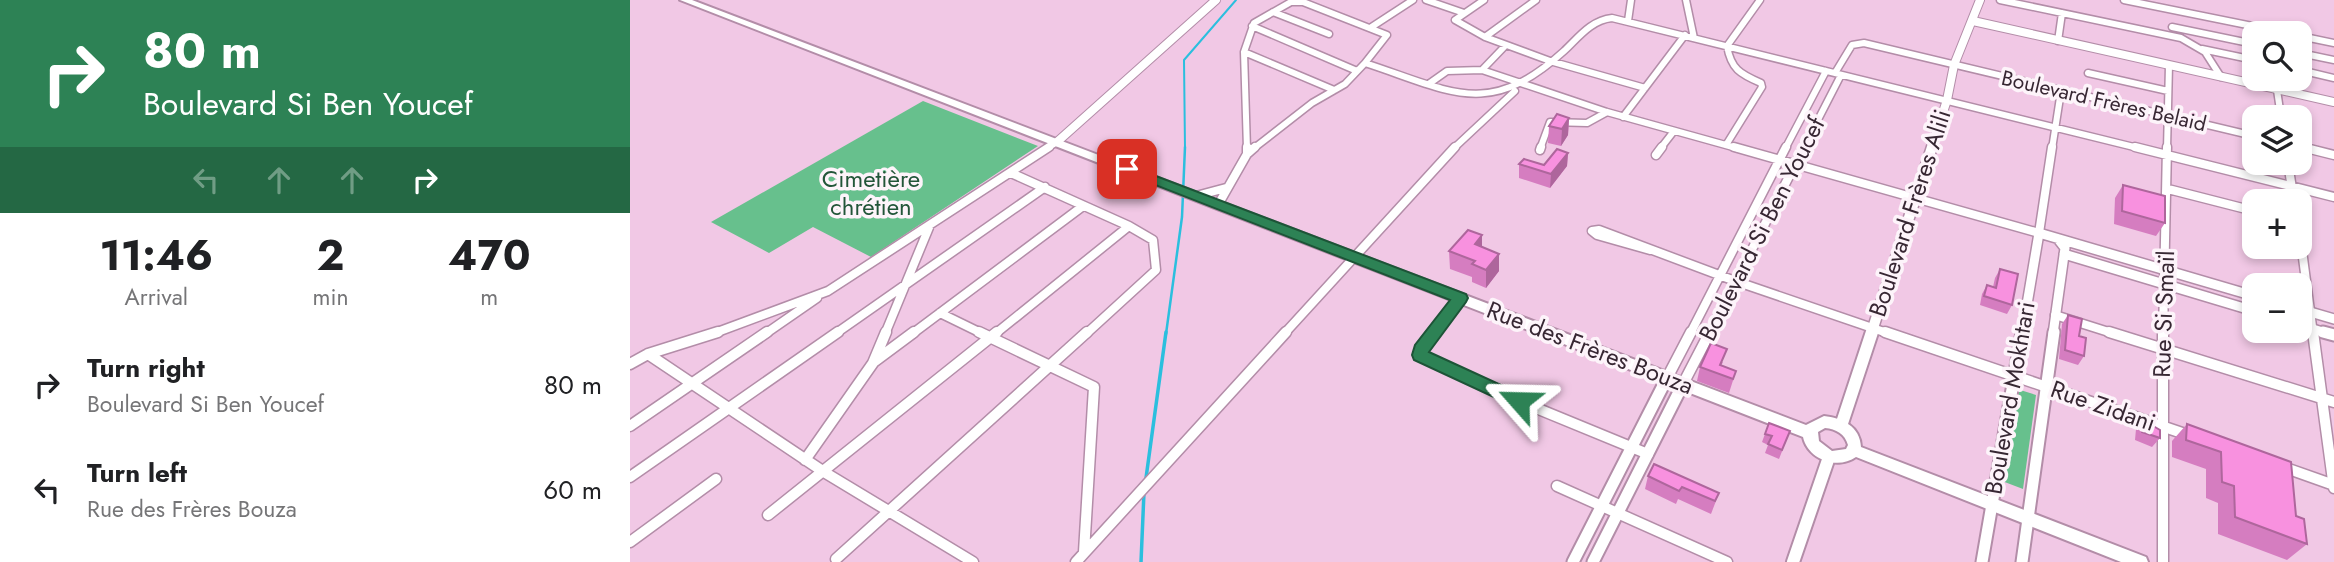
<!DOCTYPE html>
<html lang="en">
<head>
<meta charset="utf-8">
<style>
	:root { --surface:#fff; --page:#f2f2f2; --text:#202124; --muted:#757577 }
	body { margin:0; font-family:Jost,sans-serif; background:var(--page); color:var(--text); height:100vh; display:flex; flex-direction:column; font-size:26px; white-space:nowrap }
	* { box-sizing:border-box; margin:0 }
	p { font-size:23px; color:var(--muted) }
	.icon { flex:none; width:38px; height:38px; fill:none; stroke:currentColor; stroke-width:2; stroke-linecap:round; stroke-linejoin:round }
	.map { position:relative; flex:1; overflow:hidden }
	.sheet { display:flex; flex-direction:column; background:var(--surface); width:630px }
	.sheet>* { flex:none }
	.top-card { background:#2d8255; color:#fff; overflow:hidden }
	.fabs { position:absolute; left:1612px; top:21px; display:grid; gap:14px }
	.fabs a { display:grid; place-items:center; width:70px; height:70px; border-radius:14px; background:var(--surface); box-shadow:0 4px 10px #0003; font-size:35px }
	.pin { position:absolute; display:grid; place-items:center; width:60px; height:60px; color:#fff; margin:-30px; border-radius:14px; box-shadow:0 4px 10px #0006 }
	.me { position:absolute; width:77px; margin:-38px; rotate:295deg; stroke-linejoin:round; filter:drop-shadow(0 0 5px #0008) }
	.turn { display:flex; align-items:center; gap:24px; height:147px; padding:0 28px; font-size:32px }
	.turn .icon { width:91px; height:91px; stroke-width:2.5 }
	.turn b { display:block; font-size:49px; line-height:60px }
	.lanes { display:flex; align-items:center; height:66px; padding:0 28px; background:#0003; justify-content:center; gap:35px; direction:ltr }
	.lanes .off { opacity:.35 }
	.eta { display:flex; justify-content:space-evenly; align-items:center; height:119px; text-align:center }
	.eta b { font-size:42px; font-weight:700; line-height:49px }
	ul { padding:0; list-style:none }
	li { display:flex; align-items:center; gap:21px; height:105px; padding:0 28px }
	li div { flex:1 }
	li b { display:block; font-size:26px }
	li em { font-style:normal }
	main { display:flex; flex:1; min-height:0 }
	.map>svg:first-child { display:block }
	.green { fill:#67c08d }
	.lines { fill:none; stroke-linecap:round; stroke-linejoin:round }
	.stream-far2 { stroke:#2bbfde; stroke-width:2 }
	.stream-far1 { stroke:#2bbfde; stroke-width:2.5 }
	.stream { stroke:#2bbfde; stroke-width:3.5 }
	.minor-far2-casing { stroke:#b38da8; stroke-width:9 }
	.minor-far1-casing { stroke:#b38da8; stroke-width:11 }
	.minor-casing { stroke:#b38da8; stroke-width:13 }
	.tertiary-far1-casing { stroke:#b38da8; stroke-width:12 }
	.tertiary-casing { stroke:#b38da8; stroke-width:15 }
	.secondary-far2-casing { stroke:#b38da8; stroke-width:10 }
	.secondary-far1-casing { stroke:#b38da8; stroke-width:13 }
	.secondary-casing { stroke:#b38da8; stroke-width:16 }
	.primary-casing { stroke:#b38da8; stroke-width:4 }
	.minor-far2 { stroke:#fff; stroke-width:6 }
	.minor-far1 { stroke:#fff; stroke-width:8 }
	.minor { stroke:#fff; stroke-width:10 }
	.tertiary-far1 { stroke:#fff; stroke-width:9 }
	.tertiary { stroke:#fff; stroke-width:11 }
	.secondary-far2 { stroke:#fff; stroke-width:8 }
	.secondary-far1 { stroke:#fff; stroke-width:10 }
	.secondary { stroke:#fff; stroke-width:12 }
	.primary { fill:#fff; fill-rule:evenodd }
	.wall { fill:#d57dc0 }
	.shaded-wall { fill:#ae669c }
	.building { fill:#f891df; stroke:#ae669c; stroke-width:2 }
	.route { fill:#2d8255; stroke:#1d5437; stroke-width:2 }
	.labels { text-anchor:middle; stroke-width:7; stroke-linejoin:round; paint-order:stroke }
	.far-street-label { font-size:21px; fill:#372733; stroke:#fdf4fa }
	.park-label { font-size:24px; fill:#225639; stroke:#fdf4fa }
	.street-label { font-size:24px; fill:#372733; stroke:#fdf4fa }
</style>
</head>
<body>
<main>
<section class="sheet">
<div class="top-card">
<div class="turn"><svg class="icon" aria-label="right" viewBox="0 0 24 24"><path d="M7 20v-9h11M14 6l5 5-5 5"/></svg><div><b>80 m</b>Boulevard Si Ben Youcef</div></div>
<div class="lanes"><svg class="icon off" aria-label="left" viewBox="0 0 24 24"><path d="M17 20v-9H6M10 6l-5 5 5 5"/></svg><svg class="icon off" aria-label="ahead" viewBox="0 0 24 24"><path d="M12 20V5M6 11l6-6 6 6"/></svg><svg class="icon off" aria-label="ahead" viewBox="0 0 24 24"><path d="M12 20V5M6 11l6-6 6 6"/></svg><svg class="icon" aria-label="right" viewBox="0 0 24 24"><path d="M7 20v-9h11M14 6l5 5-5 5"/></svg></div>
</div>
<div class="eta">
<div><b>11:46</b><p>Arrival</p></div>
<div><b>2</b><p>min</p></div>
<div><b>470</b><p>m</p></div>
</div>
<ul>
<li><svg class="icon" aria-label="right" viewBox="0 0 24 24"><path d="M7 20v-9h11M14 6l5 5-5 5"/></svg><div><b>Turn right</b><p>Boulevard Si Ben Youcef</p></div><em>80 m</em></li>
<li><svg class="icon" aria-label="left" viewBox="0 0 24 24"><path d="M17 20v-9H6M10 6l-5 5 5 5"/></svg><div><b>Turn left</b><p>Rue des Frères Bouza</p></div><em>60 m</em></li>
</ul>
</section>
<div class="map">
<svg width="1704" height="562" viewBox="0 0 1704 562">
	<rect width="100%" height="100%" fill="#f1c8e5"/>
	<path class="green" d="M293,101L408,146L241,257L183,227L139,253L81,222Z
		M1387,389L1406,395L1393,489L1372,481Z"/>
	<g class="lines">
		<path class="stream-far2" d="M555,149L554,60L606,0"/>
		<path class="stream-far1" d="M536,334L552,217L555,147"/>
		<path class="stream" d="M516,478L536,332
			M511,562L514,492"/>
		<defs>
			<path id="minor-far2" d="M796,0L834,13
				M854,0L825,20L855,37
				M906,0L855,37L920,61L1015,88
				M1056,0L1064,38
				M1370,0L1551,38L1575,52L1591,77
				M1494,0L1657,33
				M643,12L699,34
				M998,21L1001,0
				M622,26L727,71
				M1542,27L1624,44
				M740,28L783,0
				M1670,36L1704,43
				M1428,41L1432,13
				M1572,49L1624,60
				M614,52L704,90
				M1670,53L1704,60
				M852,70L875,46
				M1670,70L1704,78
				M1205,73L1222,45L1234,43L1624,136
				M1458,73L1538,91
				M800,83L817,71L852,70L977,112L1110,149
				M1647,90L1651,117
				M993,117L1055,35
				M1096,145L1132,87L1131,83C1110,74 1101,69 1097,46L1130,0
				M1670,147L1679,149
				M416,149L427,142
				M617,149L614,52L624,23L661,2H673L757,35L735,63
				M623,149L682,103L715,84L735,63C821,91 858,120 934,51C948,38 961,20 982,18L1512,149
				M823,149L885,91
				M910,149L920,122L957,123L977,112
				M1030,149L1044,131
				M1155,149L1196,71
				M1173,149L1211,75
				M1422,149L1431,91
				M1537,149L1539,65"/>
			<path id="minor-far1" d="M617,147V154
				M1104,147L1409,233L1422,147
				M1505,147L1704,197
				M1672,147L1704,155
				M910,150L911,147
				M1026,155L1032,147
				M1658,163L1664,201
				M381,173L499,226L523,240L526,270L456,334
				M1538,189L1624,211
				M566,196L596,188
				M588,205L617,154L625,147
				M1670,235L1683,334
				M1020,250L967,235L962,231L969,230L1105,281L1260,334
				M310,313L353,334
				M1425,315L1485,334
				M82,334L198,291L419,147
				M135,334L187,298
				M205,334L415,187
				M255,334L300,225
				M282,334L453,206
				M365,334L499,226
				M654,334L825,147
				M803,334L830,298
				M1060,334L1156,147
				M1079,334L1174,147
				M1533,334L1537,147"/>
			<path id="minor" d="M349,332L464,387L454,552
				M805,332L790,355L889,401L1018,454
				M1255,332L1558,435
				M1479,332L1704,402
				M1683,332L1704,488
				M18,354L194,472L343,562
				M245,361L284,332
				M0,364L18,354L88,332
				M1037,378L1061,332
				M1053,384L1080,332
				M0,426L137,332
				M175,460L243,363L256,332
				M1653,467L1704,485
				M0,477L208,332
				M927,486L1097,562
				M138,515L367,332
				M0,542L86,479
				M206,559L457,332
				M446,562L656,332
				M1533,562V332"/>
			<path id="tertiary-far1" d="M1434,254L1624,311
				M1670,309L1704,319
				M1670,325L1699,334
				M1392,334L1409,233L1624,296
				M1423,334L1435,248L1428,239"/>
			<path id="tertiary" d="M1693,332L1704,335
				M943,562L1037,378
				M963,562L1053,384
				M1352,562L1392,332
				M1392,562L1424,332"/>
			<path id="secondary-far2" d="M1343,21L1704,102
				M427,142L586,0
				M1301,149L1317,100L1324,65L1350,0"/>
			<path id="secondary-far1" d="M1241,334L1302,147"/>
			<path id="secondary" d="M1211,426L1242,332
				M1163,562L1199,457"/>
			<path id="primary" d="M50,0H62L1176,425L1194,416C1212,418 1230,426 1231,447L1516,557L1518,562H1491L1226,457C1208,470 1178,460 1173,437ZM1195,428C1206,429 1215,434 1218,445L1216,449L1202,451L1189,441L1188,432Z"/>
		</defs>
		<use href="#minor-far2" class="minor-far2-casing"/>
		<use href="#minor-far1" class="minor-far1-casing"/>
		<use href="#minor" class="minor-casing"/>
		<use href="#tertiary-far1" class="tertiary-far1-casing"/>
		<use href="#tertiary" class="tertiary-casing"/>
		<use href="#secondary-far2" class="secondary-far2-casing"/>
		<use href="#secondary-far1" class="secondary-far1-casing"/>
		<use href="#secondary" class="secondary-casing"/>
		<use href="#primary" class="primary-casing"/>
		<use href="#minor-far2" class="minor-far2"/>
		<use href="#minor-far1" class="minor-far1"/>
		<use href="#minor" class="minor"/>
		<use href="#tertiary-far1" class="tertiary-far1"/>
		<use href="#tertiary" class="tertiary"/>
		<use href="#secondary-far2" class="secondary-far2"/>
		<use href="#secondary-far1" class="secondary-far1"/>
		<use href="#secondary" class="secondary"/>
		<use href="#primary" class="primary"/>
	</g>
	<path class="wall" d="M939,118L938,135L931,146L918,143L919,126Z
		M938,153L937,166L920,188L889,178V164L914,165Z
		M1493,185L1535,223L1526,236L1484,224L1485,198Z
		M852,247L869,271L856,288L842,282V277L820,269L819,251Z
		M1370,269L1382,305L1377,314L1350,305L1352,294L1357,285L1363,287L1365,278Z
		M1438,315L1449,336L1454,356L1448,365L1429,359L1432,324Z
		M1093,362L1091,366L1106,371L1099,393L1067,381L1070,367Z
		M1513,420L1530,438L1522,447L1505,440L1506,429Z
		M1139,423L1160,431L1149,459L1135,453L1138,445L1132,442Z
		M1557,424L1661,462L1666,516L1677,544L1657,560L1588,534V503L1576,498V469L1542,457V441Z
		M1018,476L1089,493L1081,514L1048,499L1046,504L1015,489Z"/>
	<path class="shaded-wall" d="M939,118L938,135L931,146L932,129Z
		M938,153L937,166L920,188L921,174Z
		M852,235V252L845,244Z
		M869,254V271L856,288V270Z"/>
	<path class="building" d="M927,114L939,118L932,129L919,126Z
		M927,149L938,153L921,174L889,164L894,159L914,165Z
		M1493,185L1535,196V223L1492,211Z
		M838,230L852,235L845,244L869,254L856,270L842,264L845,261L819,251Z
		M1370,269L1388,274L1382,305L1354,296L1357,285L1366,288Z
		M1438,315L1452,319L1449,336L1456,338L1454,356L1435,350Z
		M1081,343L1097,349L1090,365L1106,371L1103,379L1070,367Z
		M1513,420L1530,430V438L1512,432Z
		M1139,423L1160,431L1152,450L1138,444L1142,436L1135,434Z
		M1557,424L1661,462L1666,516L1674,519L1677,544L1605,517L1604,486L1592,482L1591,452L1556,440Z
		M1024,464L1089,493L1085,501L1052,487L1049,491L1018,476Z"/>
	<path class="route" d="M497,165L836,294L838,298L836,302L799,352L895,396L898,401L895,406H883L784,360L782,355L785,345L820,300L492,172L490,169Z"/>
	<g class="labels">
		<g class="far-street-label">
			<text transform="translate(1474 101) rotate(13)" y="7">Boulevard Frères Belaid</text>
		</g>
		<g class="park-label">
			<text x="241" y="187">Cimetière<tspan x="241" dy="28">chrétien</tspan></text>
		</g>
		<g class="street-label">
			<text transform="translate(1280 213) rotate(-72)" y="8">Boulevard Frères Alili</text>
			<text transform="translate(1132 229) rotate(-63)" y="8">Boulevard Si Ben Youcef</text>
			<text transform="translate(1534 314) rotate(-88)" y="8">Rue Si Smaïl</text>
			<text transform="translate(960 348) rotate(21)" y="8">Rue des Frères Bouza</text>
			<text transform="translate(1380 398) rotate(-80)" y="8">Boulevard Mokhtari</text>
			<text transform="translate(1473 406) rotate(19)" y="8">Rue Zidani</text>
		</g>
	</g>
</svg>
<div class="fabs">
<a><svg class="icon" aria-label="search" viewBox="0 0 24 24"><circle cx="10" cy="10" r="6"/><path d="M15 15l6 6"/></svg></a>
<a><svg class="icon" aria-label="layers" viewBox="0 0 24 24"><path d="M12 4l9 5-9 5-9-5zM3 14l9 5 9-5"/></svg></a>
<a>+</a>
<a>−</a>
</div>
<div class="pin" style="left:497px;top:169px;background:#d93025"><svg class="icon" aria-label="arrive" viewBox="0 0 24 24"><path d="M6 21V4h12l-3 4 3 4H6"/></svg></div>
<svg class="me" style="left:889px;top:401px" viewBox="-20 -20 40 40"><path d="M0-17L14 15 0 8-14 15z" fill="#2d8255" stroke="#fff" stroke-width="4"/></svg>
</div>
</main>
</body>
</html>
